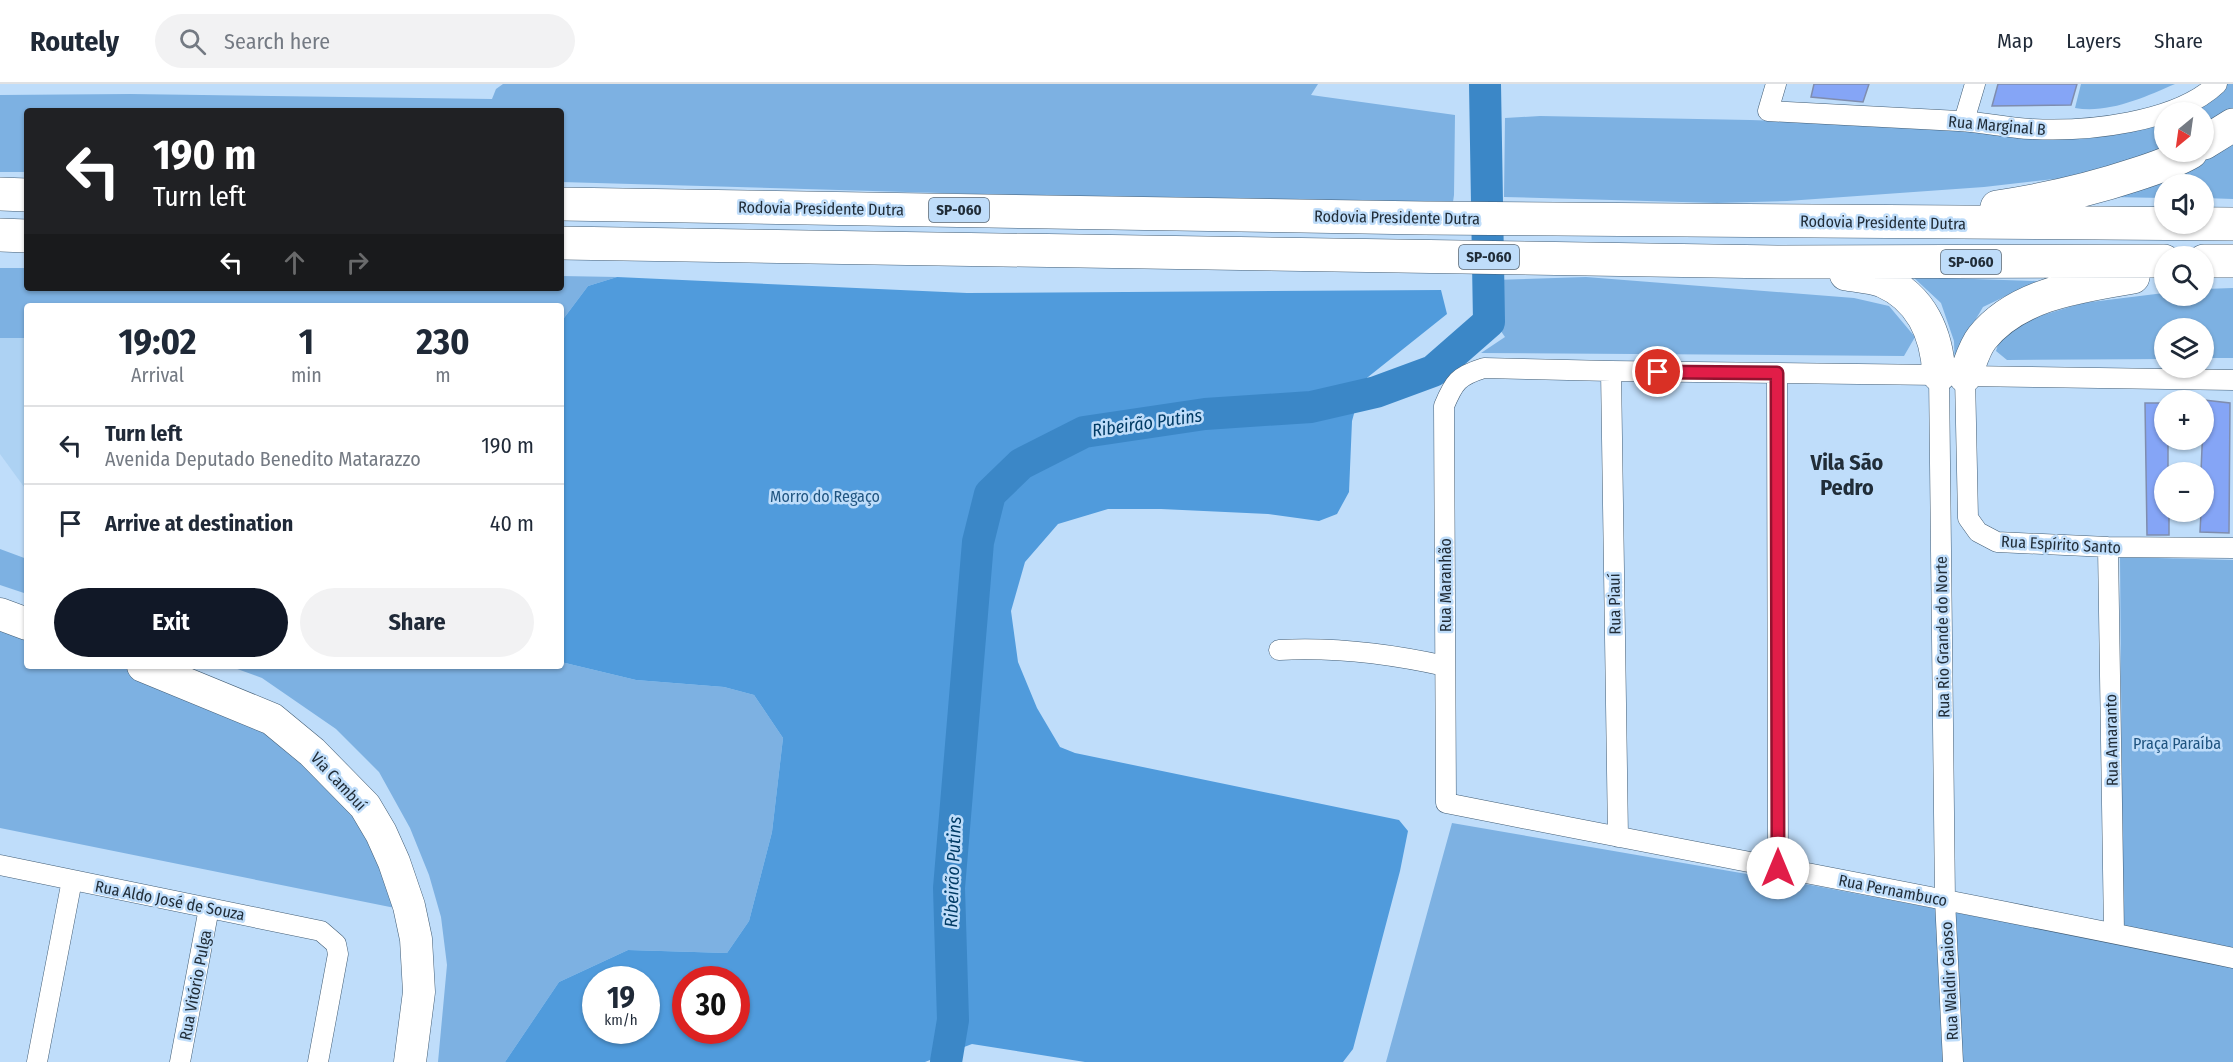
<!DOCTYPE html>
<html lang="en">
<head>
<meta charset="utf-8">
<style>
	:root { --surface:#fff; --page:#f2f2f3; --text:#1f2937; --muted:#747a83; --line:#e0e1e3; --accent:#111827 }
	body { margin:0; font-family:"Fira Sans Condensed",sans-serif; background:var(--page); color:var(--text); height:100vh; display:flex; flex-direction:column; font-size:22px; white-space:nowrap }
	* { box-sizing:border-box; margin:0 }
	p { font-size:20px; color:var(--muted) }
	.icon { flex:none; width:33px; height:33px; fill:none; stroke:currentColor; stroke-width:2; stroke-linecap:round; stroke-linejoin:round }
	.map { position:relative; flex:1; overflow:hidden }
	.panel { position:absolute; left:24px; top:219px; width:540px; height:366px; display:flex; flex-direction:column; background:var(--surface); border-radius:6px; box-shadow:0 2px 4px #0004 }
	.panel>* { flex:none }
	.guide { position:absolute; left:24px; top:24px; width:540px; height:183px; border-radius:6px; box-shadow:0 2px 4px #0004; background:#202124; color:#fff; overflow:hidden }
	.needle { width:39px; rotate:209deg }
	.buttons { position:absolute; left:2154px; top:18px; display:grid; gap:12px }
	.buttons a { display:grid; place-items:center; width:60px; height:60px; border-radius:50%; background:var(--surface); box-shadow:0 2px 4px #0004; font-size:30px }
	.speed { position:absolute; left:582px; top:882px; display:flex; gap:12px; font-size:30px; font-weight:700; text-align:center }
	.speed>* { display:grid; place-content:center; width:78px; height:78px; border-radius:50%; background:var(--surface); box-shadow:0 2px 4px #0004; line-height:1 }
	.speed small { font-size:15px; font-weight:400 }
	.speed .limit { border:9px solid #d22; background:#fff; color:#111 }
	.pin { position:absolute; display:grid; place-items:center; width:51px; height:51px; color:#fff; margin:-26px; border:3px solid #fff; border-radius:50%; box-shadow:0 2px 6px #0007 }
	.me { position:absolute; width:66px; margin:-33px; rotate:0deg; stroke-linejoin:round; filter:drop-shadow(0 0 4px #0008) }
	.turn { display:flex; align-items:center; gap:21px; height:126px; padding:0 30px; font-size:27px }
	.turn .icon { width:78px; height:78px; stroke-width:2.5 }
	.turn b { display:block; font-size:42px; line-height:51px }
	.lanes { display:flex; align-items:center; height:57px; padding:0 30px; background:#0003; justify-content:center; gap:30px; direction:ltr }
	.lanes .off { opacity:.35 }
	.eta { display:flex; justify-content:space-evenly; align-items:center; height:102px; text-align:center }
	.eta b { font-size:36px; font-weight:700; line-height:42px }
	.action { display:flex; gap:12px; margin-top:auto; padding:12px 30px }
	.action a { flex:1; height:69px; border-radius:36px; background:var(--accent); color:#fff; font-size:24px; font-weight:700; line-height:69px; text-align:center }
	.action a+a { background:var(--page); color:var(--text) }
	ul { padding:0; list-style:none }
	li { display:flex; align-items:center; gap:18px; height:78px; padding:0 30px; border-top:2px solid var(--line) }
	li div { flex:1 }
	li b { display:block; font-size:22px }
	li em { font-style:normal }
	header { display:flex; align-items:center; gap:36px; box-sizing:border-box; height:84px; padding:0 30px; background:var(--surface); border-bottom:2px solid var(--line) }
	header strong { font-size:28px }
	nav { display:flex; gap:33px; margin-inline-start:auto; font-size:21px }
	.search { width:420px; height:54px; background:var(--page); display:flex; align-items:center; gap:15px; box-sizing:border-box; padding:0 21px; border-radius:33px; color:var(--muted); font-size:22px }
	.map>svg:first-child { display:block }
	.built { fill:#add2f3 }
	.green { fill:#7db1e2 }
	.forest { fill:#509bdc; fill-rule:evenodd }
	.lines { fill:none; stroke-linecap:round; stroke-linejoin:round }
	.river { stroke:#3b87c7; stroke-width:32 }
	.building { fill:#85a5f6; stroke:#7f8dae; stroke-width:1.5 }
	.minor-casing { stroke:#425d75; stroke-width:21 }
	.primary-casing { stroke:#425d75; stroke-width:33 }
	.motorway-casing { stroke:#425d75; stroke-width:34 }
	.minor { stroke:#fff; stroke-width:20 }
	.primary { stroke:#fff; stroke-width:32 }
	.motorway { stroke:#fff; stroke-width:33 }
	.route-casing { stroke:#92132f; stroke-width:15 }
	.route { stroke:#e11d48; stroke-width:10 }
	.labels { text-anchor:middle; stroke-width:5; stroke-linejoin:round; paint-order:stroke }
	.shield { fill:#bfddfa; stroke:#506272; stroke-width:1.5 }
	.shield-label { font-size:15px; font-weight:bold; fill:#212d38 }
	.street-label { font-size:16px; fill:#212d38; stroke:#bfddfa }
	.park-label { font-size:16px; fill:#1f5480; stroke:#bfddfa }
	.water-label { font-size:18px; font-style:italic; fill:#003b65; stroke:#bfddfa }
	.district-label { font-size:22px; font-weight:bold; fill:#212d38; stroke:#bfddfa }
</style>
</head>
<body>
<header>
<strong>Routely</strong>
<div class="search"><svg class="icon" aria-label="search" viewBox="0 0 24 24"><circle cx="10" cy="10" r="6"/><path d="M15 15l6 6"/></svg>Search here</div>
<nav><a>Map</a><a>Layers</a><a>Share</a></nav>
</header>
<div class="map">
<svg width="2233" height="978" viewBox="0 0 2233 978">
	<rect width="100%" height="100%" fill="#bfddfa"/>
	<path class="built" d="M0,254H27V407L0,370Z"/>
	<path class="green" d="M503,0H1318L1311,11L1455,31L1454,111L1453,118L1046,112L561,98V27H27V88H0V11L130,10L492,15L496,5Z
		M2081,0H2175C2145,13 2108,30 2075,24Z
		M2226,0H2233V30L2204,50V28H2183Z
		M1540,32L1750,36L1964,43L2164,35V68L2106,89L1984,103L1787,117L1717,119L1504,113L1505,34Z
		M2233,58V115L2204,114V100H2164V114L2110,113L2184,90Z
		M0,184H27V204H561V192L617,193L588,202L561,238V222H27V254H0Z
		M1586,193L1854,214L1889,222L1915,253L1904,272L1481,269L1505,253L1496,240L1494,196Z
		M1913,193L2037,197L1983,223L1963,257L1955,292L1954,257L1941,219Z
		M2233,204V274H2204V244H2164V275L2007,276L1996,267L2001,251L2023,237L2083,219L2164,209V212H2204V205Z
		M0,465L27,475V510L0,501Z
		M2120,473L2233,476V864L2123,842Z
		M0,535L27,546V582H127L153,591L266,641L356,726L381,771L395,824L0,744Z
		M561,578L636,596L724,603L754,611L783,654L772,748L749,837L727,869L628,866L559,898L505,978H438L447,881L441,833L429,791L410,744L379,688L336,645L262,594L229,582H561Z
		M1452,739L1816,802L2178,871L2233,884V978H1386Z"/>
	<path class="forest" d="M617,193L967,209L1441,206L1447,230L1363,297L1352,337L1349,408L1337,430L1319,437L1268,430L1161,425H1108L1058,440L1025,478L1011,527L1018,578L1037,624L1060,663L1075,669L1399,736L1408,747L1400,787L1353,965L1343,978H1085L972,960L925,978H505L559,898L628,866L727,869L749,837L772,748L783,654L754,611L724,603L636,596L561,578V238L588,202ZM596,896H646V946H596ZM686,896H736V946H686Z"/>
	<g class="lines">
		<path class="river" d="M946,978L953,936L949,804L978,458L990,410L1021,380L1084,348L1205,330L1311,323L1376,308L1433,287L1489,238L1485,0"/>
	</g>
	<path class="building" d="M1814,0H1869L1863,18L1811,13Z
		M1998,0H2077L2071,21L1992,22Z
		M2204,316L2230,319L2229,449L2200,448L2201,428H2204V388H2201Z
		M2145,319H2164V356H2168V388H2164V428H2169V451H2147Z"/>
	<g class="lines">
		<defs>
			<path id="minor" d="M1776,0L1768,27C1832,30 1895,34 1959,37C1983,38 2007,44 2031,45C2086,48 2176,39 2217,0
				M1964,37L1975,0
				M1611,287L1618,753
				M1777,289L1778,784
				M2233,296L1965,292L1968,434L1978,448L1997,458L2108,463L2233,464
				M2108,463L2114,848
				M1279,566C1335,563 1391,570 1445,582
				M0,781L321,847L336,860L338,870L318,978
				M37,978L72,796
				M180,978L209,824
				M1953,978L1945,816L1939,291L1611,287L1484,284C1458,292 1454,298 1444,322L1446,719C1708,771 1971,819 2233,874"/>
			<path id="primary" d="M0,530L27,540
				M143,582L272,635L312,668L365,722L381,749L394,778L409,822L416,855L419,908L410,978"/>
			<path id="motorway" d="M2204,59L2233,41
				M0,110L27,111
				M561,120L1424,134L2233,140
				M1997,123C2044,116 2089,106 2134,91C2153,85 2174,78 2191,68
				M0,151L27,152
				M561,159L1777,178L2164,177
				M2204,177H2233
				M1846,190C1858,192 1872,193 1883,197C1922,214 1937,251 1939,291
				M1965,292C1970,280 1974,264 1982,254C2017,210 2080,202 2133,193"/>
		</defs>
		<use href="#minor" class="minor-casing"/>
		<use href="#primary" class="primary-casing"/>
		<use href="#motorway" class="motorway-casing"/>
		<use href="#minor" class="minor"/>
		<use href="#primary" class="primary"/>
		<use href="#motorway" class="motorway"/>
	</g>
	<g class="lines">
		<defs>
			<path id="route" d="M1658,288L1777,289L1778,784"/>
		</defs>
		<use href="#route" class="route-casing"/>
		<use href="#route" class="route"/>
	</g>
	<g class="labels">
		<g class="shield">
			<rect x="929" y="114" width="60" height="24" rx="4.5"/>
			<rect x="1459" y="161" width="60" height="24" rx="4.5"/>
			<rect x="1941" y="166" width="60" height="24" rx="4.5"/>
		</g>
		<g class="shield-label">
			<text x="959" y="131">SP-060</text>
			<text x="1489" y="178">SP-060</text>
			<text x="1971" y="183">SP-060</text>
		</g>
		<g class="street-label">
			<text transform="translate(1997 41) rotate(5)" y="6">Rua Marginal B</text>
			<text transform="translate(821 124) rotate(1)" y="6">Rodovia Presidente Dutra</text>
			<text transform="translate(1397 133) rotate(1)" y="6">Rodovia Presidente Dutra</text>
			<text transform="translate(1883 138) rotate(1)" y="6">Rodovia Presidente Dutra</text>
			<text transform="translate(2061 460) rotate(3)" y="6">Rua Espírito Santo</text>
			<text transform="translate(1445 501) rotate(-90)" y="6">Rua Maranhão</text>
			<text transform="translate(1614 520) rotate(-91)" y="6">Rua Piauí</text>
			<text transform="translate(1942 553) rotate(-91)" y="6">Rua Rio Grande do Norte</text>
			<text transform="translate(2111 656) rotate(-91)" y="6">Rua Amaranto</text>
			<text transform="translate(339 697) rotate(47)" y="6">Via Cambuí</text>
			<text transform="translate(1893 806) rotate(11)" y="6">Rua Pernambuco</text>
			<text transform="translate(170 816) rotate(11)" y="6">Rua Aldo José de Souza</text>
			<text transform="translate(1949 897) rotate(-93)" y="6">Rua Waldir Gaioso</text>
			<text transform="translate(195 901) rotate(-79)" y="6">Rua Vitório Pulga</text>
		</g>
		<g class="park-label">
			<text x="825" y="418">Morro do Regaço</text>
			<text x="2177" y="665">Praça Paraíba</text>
		</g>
		<g class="water-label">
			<text transform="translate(1147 339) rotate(-8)" y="6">Ribeirão Putins</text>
			<text transform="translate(953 788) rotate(-88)" y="6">Ribeirão Putins</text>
		</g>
		<g class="district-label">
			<text x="1847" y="386">Vila São<tspan x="1847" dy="25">Pedro</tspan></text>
		</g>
	</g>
</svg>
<div class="buttons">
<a><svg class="needle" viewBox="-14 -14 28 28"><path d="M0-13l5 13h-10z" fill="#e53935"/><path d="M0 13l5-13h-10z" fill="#747a83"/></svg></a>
<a><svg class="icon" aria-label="sound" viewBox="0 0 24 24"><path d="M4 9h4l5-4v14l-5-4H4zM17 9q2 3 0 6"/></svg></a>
<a><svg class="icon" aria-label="search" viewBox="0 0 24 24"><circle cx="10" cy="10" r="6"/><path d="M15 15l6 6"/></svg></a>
<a><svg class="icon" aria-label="layers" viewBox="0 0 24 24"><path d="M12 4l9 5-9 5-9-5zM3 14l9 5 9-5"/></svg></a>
<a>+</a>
<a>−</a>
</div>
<div class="speed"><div>19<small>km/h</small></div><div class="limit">30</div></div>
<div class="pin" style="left:1658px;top:288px;background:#d93025"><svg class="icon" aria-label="arrive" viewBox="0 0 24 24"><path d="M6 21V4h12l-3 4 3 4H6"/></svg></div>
<svg class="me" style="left:1778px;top:784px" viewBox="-20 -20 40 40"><circle r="19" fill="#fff"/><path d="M0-13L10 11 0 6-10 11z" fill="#e11d48"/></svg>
<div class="guide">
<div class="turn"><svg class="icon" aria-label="left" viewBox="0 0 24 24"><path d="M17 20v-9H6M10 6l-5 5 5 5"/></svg><div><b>190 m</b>Turn left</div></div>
<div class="lanes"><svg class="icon" aria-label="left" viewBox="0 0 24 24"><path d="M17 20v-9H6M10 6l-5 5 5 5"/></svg><svg class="icon off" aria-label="ahead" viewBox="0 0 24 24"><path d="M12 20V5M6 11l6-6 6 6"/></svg><svg class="icon off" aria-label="right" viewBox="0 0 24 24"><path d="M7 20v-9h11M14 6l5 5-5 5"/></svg></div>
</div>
<section class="panel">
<div class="eta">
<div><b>19:02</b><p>Arrival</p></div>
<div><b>1</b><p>min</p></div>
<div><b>230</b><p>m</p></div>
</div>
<ul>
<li><svg class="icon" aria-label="left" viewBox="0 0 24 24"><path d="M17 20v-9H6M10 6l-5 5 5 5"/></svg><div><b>Turn left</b><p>Avenida Deputado Benedito Matarazzo</p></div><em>190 m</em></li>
<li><svg class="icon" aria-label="arrive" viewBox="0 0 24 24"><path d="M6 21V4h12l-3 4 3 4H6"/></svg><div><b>Arrive at destination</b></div><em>40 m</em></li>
</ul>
<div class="action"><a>Exit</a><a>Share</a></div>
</section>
</div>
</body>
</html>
